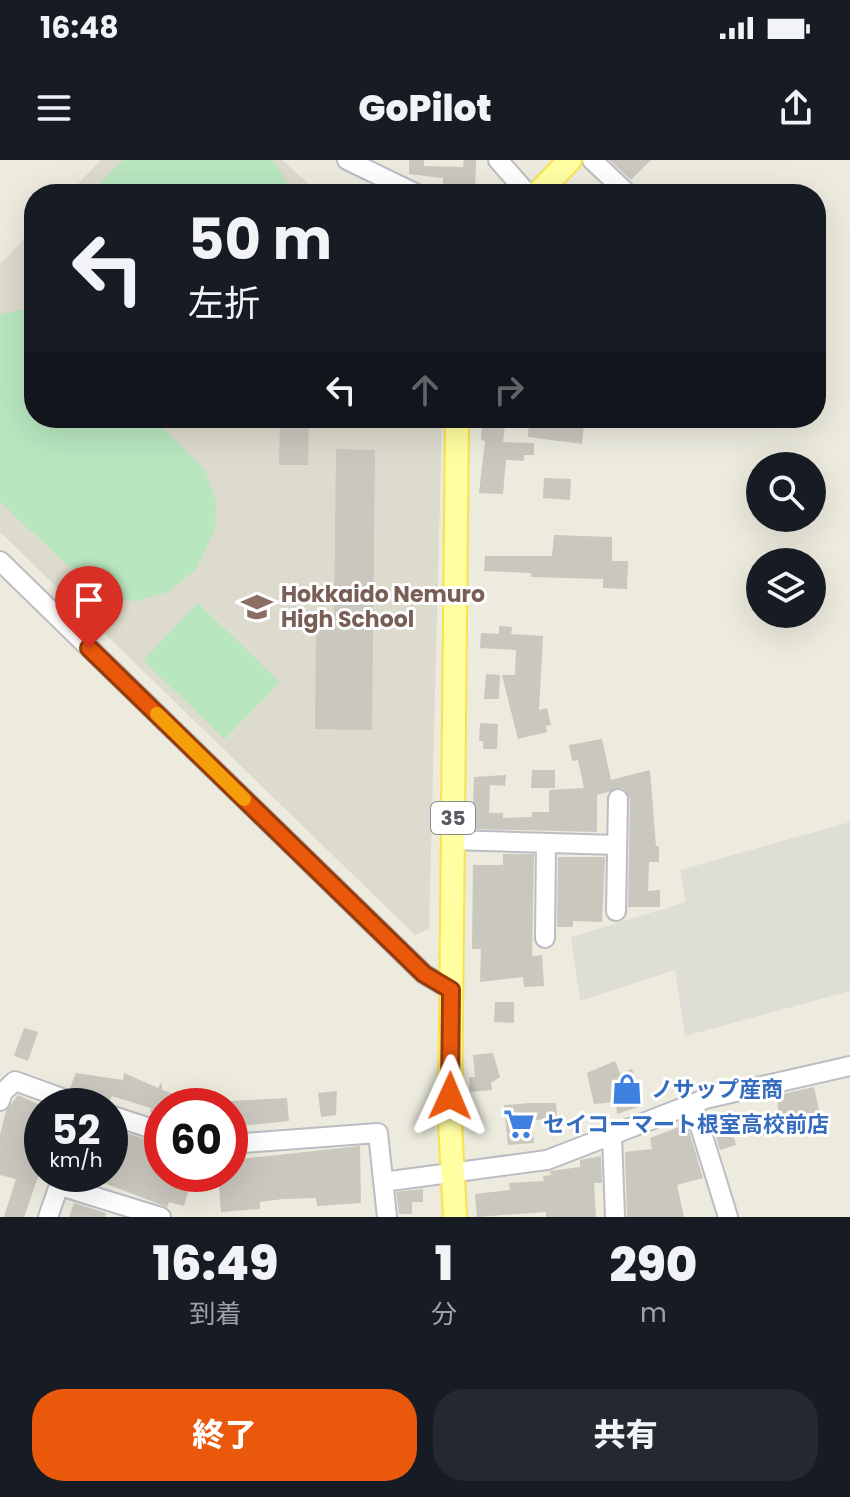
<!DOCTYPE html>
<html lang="ja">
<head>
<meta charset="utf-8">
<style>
	:root { --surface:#171b24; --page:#242831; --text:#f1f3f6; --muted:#9ea1a6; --accent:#ea580c }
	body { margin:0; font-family:Poppins,"Noto Sans JP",sans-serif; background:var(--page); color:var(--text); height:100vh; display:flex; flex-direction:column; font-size:30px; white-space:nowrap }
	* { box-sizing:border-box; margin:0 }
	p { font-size:26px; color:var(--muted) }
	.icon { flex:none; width:44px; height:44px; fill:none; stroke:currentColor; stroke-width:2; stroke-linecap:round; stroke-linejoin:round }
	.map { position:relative; height:1057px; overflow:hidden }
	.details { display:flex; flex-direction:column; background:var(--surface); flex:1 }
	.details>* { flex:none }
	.guide { position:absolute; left:24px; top:24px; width:802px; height:244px; border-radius:32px; box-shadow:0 8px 32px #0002; background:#171b24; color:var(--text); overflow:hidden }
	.tools { position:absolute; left:746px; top:292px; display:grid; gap:16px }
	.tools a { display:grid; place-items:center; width:80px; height:80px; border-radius:50%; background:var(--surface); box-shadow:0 8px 32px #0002; font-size:40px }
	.speed { position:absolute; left:24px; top:928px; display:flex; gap:16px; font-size:40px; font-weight:700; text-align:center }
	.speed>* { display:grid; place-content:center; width:104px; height:104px; border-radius:50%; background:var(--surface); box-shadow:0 8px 32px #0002; line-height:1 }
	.speed small { font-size:20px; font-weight:400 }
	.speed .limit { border:12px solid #d22; background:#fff; color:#111 }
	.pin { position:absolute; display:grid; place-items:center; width:68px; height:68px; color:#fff; margin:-82px -34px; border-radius:50% 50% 50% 0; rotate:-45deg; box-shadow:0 0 8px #0007 }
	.pin .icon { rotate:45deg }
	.me { position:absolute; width:88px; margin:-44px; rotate:1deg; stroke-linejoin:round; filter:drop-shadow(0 0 6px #0008) }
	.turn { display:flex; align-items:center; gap:28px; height:168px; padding:0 32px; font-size:36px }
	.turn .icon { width:104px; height:104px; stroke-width:2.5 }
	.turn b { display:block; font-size:56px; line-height:68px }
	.lanes { display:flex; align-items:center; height:76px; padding:0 32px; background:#0003; justify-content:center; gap:40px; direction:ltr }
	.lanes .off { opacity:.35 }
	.eta { display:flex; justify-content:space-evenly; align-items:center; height:136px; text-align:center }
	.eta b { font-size:48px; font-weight:800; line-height:56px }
	.action { display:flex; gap:16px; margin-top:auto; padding:16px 32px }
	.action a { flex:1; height:92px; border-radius:32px; background:var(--accent); color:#fff; font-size:32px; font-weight:800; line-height:92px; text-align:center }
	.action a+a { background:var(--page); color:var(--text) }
	.status { display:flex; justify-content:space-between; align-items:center; height:56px; padding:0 40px; background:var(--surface); direction:ltr }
	.status svg { height:22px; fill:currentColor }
	header { display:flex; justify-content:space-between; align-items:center; height:104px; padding:0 32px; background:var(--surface); font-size:36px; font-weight:800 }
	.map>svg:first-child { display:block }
	.industrial { fill:#dfded6 }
	.education { fill:#dcdbcd }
	.green { fill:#b8e6bf }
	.building { fill:#c9c7be }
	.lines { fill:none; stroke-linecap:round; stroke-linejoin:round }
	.minor-casing { stroke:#bcbdc4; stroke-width:22 }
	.major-casing { stroke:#f9e34a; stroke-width:26 }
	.minor { stroke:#fff; stroke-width:18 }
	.major { stroke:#fffea0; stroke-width:22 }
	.route-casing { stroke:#983908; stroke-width:20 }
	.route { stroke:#ea580c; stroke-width:14 }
	.slow { stroke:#f59e0b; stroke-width:14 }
	.labels { text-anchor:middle; stroke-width:6; stroke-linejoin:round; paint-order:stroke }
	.shield { fill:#fff; stroke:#8a8c90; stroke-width:2 }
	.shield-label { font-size:20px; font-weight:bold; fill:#585a61 }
	.education-label { font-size:22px; font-weight:bold; fill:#785e54; stroke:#fff; text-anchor:start }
	.shop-label { font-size:22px; font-weight:bold; fill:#366cbe; stroke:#fff; text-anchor:start }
</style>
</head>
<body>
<div class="status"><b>16:48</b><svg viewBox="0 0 49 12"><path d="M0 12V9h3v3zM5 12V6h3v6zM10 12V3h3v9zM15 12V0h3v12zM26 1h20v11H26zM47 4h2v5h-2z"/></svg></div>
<header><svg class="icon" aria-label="menu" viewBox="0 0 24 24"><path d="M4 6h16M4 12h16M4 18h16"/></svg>GoPilot<svg class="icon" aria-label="share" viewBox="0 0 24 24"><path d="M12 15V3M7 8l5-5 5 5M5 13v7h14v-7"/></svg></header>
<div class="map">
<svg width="850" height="1057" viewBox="0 0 850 1057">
	<rect width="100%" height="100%" fill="#ecebde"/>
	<path class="industrial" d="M850,662V831L685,876L675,810L580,841L571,777L686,742L680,710Z"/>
	<path class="education" d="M101,0H282L320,34H68Z
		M34,69V258H442L429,769L415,775L0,372V104Z"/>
	<path class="green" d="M123,0H273L294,34H90Z
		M21,150L34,155V258H153L205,310L216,342L215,370L195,410L170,431L136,441L103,438L0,342V154Z
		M198,443L280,522L225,579L143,500Z"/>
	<path class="building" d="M409,0H424V6L463,7L464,0H476L475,34H463V29H443V18L409,14Z
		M609,0H651L631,20Z
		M280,258H309L308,305H279Z
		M529,258L584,264L582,284L528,277Z
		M482,263L505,265L503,282L534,283V295H524V301L506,300L503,334L479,333L485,281L481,280Z
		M336,289L375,290L372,570L315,569L316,467H334Z
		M544,318L571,319L570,340L543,338Z
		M554,375L612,377V401H628L627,429L603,428V419L531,417V413L484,411L485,396H552Z
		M499,466L512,467L511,474L543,476L539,550L547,548L551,565L546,566L547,572L518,579L502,515H515L516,490L480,488L481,473L499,474Z
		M486,514L500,515L499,539H484Z
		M480,563L498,564L497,589H483V581H479Z
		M602,579L611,620L650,610L656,686H659V702H649L648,731L660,730V747H628L630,639L623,628L597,635V672L472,669L474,617L506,615L505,626L490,625L489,653H503V658L532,657V652H549V630L584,628L578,600L572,601L569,585Z
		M532,610H555V628H531Z
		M503,694H534L532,796L542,795L544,826L524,827L523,817L480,822L481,789H472L473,705H503Z
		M558,697H605L602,762L573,761V767H557Z
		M495,842H514V863L494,862Z
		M24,868L38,872L28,901L14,896Z
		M493,893L500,917L491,923L492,930L470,932L469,917H475L473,895Z
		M615,901L620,913L632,909L644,945L617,954L616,942L594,944L587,913Z
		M76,913L123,920L124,913L158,928L162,922V930L200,943V946H162V956L150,952L151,948L112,936L108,943L96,946L89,935L70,928Z
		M814,927L820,954L798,958L801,967L764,976L758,957L778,951V935Z
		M337,931L336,955L321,957L318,933Z
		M18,935L42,946V1006L24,1057H4L16,1019L0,1015V975L6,951Z
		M287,938L289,961L230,967V941Z
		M530,943H556L557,959L532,960L534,983L508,985L504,945Z
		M727,953L736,985L720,990L710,957Z
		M687,964L703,1018L677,1025L684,1057H627L625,992L652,989L650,978Z
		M110,968L162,984V1014H193L184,1046L169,1042L167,1047L104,1023L110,1014Z
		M360,986L361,1043L317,1046L316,1038L283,1039L260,1042V1049L221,1052L218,1014H230V996L240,995V999Z
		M601,996L602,1023H594L596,1057H546V1052L477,1057L475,1034L510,1030L509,1023L544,1021L543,1016L551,1015L550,1011L580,1007V1000Z
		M423,1029V1042H412V1054H399L396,1032Z
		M74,1043L106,1053L105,1057H69Z"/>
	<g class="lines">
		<defs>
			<path id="minor" d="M347,0L417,34
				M498,0L528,34
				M592,0L628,34
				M0,401L424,814L451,830
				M452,680L617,685
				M616,751L618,639
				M545,778L546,684
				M0,941L3,932L15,921L84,946
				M693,944L728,1057
				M110,955L162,972
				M612,975L615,1057
				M230,984L378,973L387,1057
				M383,1022L547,1000L705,939L850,906
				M60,1026L161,1057
				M48,1057L63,1014"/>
			<path id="major" d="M537,34L570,0
				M455,1057L450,962L457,258"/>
		</defs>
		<use href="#minor" class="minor-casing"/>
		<use href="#major" class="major-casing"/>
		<use href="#minor" class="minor"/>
		<use href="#major" class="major"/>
	</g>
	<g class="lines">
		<defs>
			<path id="route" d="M89,488L424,814L451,830L450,936"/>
		</defs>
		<use href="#route" class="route-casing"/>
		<use href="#route" class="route"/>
		<path class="slow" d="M157,554L244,639"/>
	</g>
	<defs>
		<symbol id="school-bare" viewBox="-9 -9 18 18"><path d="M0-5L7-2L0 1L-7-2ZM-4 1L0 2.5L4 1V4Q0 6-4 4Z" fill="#8d6e63" stroke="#fff" stroke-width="2.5" paint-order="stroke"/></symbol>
		<symbol id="shop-bare" viewBox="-9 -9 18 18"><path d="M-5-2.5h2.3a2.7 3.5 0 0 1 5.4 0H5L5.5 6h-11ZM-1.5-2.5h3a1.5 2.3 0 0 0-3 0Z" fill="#3f7fe0" stroke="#fff" stroke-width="2.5" paint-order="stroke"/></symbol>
		<symbol id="supermarket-bare" viewBox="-9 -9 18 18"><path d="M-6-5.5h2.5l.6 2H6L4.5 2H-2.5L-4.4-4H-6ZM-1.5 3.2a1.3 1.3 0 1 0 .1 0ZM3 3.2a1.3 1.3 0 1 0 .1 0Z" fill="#3f7fe0" stroke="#fff" stroke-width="2.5" paint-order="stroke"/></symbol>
	</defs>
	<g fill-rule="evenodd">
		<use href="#school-bare" x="235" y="425" width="44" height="44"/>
		<use href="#shop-bare" x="605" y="907" width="44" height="44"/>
		<use href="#supermarket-bare" x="497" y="942" width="44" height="44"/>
	</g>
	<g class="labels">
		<rect class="shield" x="431" y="642" width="44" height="32" rx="6"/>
		<g class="shield-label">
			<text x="453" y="665">35</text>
		</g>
		<g class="education-label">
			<text x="281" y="442">Hokkaido Nemuro<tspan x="281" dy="25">High School</tspan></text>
		</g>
		<g class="shop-label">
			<text x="651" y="937">ノサップ産商</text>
			<text x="543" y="972">セイコーマート根室高校前店</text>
		</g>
	</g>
</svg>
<div class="tools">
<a><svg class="icon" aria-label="search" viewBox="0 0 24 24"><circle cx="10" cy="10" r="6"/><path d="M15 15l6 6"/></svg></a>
<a><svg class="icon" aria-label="layers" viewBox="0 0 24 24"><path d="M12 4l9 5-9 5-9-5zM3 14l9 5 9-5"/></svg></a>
</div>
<div class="speed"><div>52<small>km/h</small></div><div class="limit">60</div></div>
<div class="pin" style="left:89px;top:488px;background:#d93025"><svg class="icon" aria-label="arrive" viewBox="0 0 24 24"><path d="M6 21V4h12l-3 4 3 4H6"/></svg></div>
<svg class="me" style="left:450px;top:936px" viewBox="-20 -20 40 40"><path d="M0-17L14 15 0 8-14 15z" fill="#ea580c" stroke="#fff" stroke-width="4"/></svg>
<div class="guide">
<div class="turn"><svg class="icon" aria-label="left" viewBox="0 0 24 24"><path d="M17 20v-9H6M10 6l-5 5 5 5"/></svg><div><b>50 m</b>左折</div></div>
<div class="lanes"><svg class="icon" aria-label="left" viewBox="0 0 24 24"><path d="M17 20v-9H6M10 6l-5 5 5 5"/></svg><svg class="icon off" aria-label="ahead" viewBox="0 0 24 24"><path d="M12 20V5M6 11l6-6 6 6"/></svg><svg class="icon off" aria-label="right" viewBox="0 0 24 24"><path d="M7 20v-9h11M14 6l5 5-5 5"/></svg></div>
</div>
</div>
<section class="details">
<div class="eta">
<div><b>16:49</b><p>到着</p></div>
<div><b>1</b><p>分</p></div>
<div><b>290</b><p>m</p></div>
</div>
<div class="action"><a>終了</a><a>共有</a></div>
</section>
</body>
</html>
